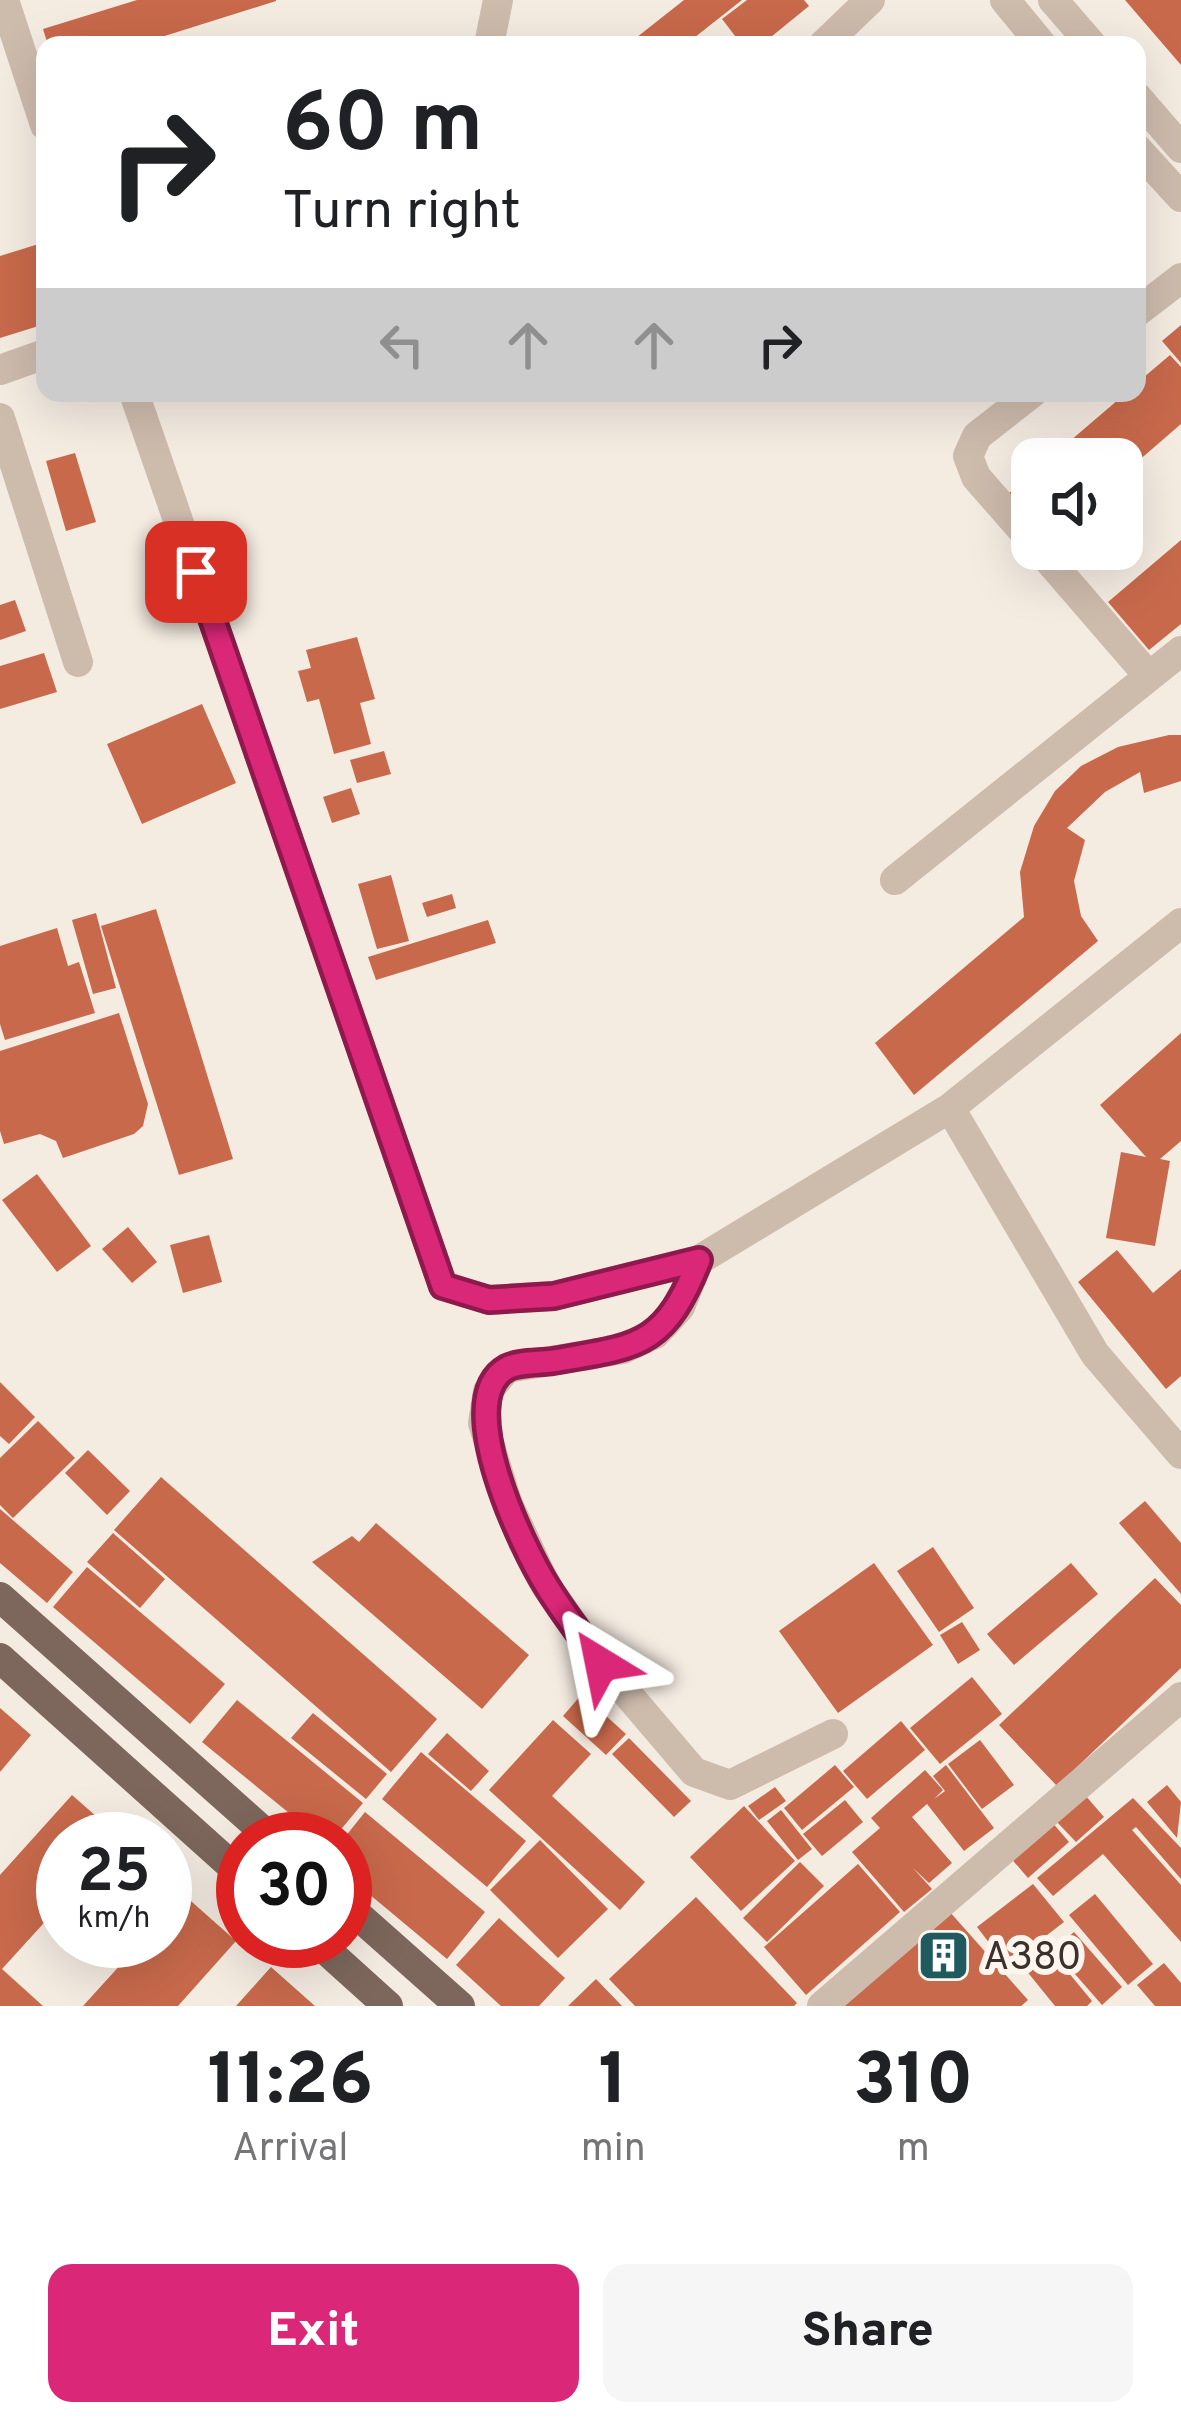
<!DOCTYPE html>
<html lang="en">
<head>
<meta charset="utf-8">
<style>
	:root { --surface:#fff; --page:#f6f6f6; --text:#202124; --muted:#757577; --accent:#db2777 }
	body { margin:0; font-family:Overpass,sans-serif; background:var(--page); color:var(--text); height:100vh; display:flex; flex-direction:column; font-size:45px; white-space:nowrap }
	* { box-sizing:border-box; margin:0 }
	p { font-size:39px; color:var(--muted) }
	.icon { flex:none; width:66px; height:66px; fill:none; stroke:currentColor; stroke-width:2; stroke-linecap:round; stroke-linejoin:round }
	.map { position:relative; height:2006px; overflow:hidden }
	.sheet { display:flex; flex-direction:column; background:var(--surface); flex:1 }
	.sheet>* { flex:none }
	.top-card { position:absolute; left:36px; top:36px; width:1110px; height:366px; border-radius:24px; box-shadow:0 12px 48px #0002; background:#fff; color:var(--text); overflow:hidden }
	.tools { position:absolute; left:1011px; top:438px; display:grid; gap:24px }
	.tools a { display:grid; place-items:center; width:132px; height:132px; border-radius:24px; background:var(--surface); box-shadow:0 12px 48px #0002; font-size:60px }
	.speed { position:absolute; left:36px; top:1812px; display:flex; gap:24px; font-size:60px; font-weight:700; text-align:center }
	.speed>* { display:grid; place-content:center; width:156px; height:156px; border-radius:50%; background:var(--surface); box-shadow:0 12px 48px #0002; line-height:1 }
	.speed small { font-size:30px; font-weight:400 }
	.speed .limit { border:18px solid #d22; background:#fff; color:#111 }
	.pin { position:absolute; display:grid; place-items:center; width:102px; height:102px; color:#fff; margin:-51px; border-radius:24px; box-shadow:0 6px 18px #0006 }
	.me { position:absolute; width:132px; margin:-66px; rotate:325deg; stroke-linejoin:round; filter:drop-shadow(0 0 9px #0008) }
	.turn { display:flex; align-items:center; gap:42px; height:252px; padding:0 48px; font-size:54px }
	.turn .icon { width:156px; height:156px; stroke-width:2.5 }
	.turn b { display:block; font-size:84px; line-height:102px }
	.lanes { display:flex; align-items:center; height:114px; padding:0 48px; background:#0003; justify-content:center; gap:60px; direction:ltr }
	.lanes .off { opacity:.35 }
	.eta { display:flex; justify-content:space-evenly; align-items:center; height:204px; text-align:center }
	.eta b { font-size:72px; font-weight:800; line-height:84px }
	.cta { display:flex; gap:24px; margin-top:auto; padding:24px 48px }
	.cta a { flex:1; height:138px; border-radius:24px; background:var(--accent); color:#fff; font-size:48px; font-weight:800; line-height:138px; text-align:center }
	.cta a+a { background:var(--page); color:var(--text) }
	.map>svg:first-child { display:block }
	.building { fill:#c8694b }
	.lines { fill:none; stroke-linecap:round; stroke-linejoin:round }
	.minor { stroke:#cdbbac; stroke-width:30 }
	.major { stroke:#7d675c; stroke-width:30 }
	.route-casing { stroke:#8e194d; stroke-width:30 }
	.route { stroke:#db2777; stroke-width:21 }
	.labels { text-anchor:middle; stroke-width:12; stroke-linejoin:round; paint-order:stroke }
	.poi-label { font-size:39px; fill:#3b302b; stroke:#fbf5ee; text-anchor:start }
</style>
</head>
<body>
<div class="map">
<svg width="1181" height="2006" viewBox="0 0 1181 2006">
	<rect width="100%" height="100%" fill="#f4ebe1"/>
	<path class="building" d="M137,0H276V1L136,45H48L43,29Z
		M684,0H742L685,45H627Z
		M747,0H804L809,6L761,45H742L722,19Z
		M1125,0H1181V65Z
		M45,242V324L0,338V256Z
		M1181,325V363L1162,341Z
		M1170,355L1181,367V424L1122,475V459H1049L1126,393H1137V383Z
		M75,453L96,522L66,531L46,461Z
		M1032,474V522L1008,494Z
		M1181,540V624L1149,650L1108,602Z
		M15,600L26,631L0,640V605Z
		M357,637L375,699L360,703L371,744L334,754L319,699L307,702L298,671L311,668L306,650Z
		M44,653L57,692L0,709V666Z
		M202,704L236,783L142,824L107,744Z
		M1169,735H1181V781L1144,793L1140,772L1105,792L1067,828L1085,840L1074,881L1081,916L1098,941L914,1095L875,1043L1024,917L1020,872L1034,826L1055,791L1081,766L1118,747Z
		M384,751L391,774L357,783L350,760Z
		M351,788L360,814L332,823L323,797Z
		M391,875L409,941L377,949L358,884Z
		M452,894L456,908L427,917L422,903Z
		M156,909L233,1159L179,1175L101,926Z
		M96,913L116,988L93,994L72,920Z
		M488,920L496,943L376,980L368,957Z
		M57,928L68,966L79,962L95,1013L5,1040L0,1024V946Z
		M119,1013L148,1104L143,1126L134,1134L63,1158L56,1141L40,1134L4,1144L0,1131V1051Z
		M1181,1033V1141L1160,1159L1170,1161L1155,1246L1106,1238L1121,1152L1146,1157L1100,1105Z
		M37,1174L91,1246L57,1272L2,1200Z
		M128,1227L157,1262L132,1283L102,1249Z
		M209,1235L222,1282L183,1293L170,1245Z
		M1117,1250L1153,1293L1181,1269V1376L1166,1389L1078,1282Z
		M0,1382L35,1417L9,1444L0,1436Z
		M38,1421L75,1458L13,1518L0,1505V1458Z
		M88,1450L130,1491L107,1515L65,1473Z
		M161,1477L437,1719L391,1772L114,1530Z
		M1145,1501L1181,1543V1594L1119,1523Z
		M0,1509L73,1572L47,1603L0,1563Z
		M376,1523L529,1655L482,1709L312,1562L352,1536L359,1542Z
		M113,1533L165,1579L140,1608L87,1562Z
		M933,1547L974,1608L939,1632L897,1571Z
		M874,1563L933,1645L838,1713L779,1631Z
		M1071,1563L1098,1594L1014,1665L987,1634Z
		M87,1567L225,1684L190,1724L53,1607Z
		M1155,1578L1181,1605V1668L1057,1786L999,1725Z
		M962,1622L980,1650L958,1664L940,1635Z
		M972,1677L1002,1714L940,1764L910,1728Z
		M582,1694L626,1734L606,1755L563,1716Z
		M237,1700L363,1803L333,1839H321L202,1742Z
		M0,1708L31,1735L0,1772Z
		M313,1713L387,1774L366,1799L291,1738Z
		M553,1720L591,1754L552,1796L645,1882L620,1910L489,1790Z
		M901,1721L925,1750L867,1799L843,1771Z
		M447,1733L489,1771L471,1791L428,1754Z
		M629,1738L691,1801L674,1817L612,1754Z
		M980,1740L1014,1785L982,1809L948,1764Z
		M421,1752L526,1841L487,1887L382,1799Z
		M835,1765L854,1787L802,1830L784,1808Z
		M946,1765L994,1828L964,1851L927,1804L912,1817L952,1863L929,1883L913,1868L932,1889L904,1912L852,1852L880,1828L871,1818L925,1770L943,1790L934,1799L945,1791L933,1776Z
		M1167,1785L1181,1802L1177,1838L1147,1802Z
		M775,1787L786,1801L759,1820L748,1806Z
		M72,1795L122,1839H63V1902L2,1969L43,2006H0V1875Z
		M1085,1795L1104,1817L1076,1842L1056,1821Z
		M1133,1798L1181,1848V1879L1136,1827L1132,1830L1181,1885V1942L1103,1854L1053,1896L1037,1878Z
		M845,1800L863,1822L822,1856L803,1834Z
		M744,1806L795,1861L741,1911L690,1857Z
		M781,1810L812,1849L798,1860L767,1821Z
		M365,1812L485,1912L447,1959L345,1874V1837Z
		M1051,1821L1069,1842L1028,1878L1009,1856Z
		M540,1840L608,1909L558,1958L490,1890Z
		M800,1862L824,1886L767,1942L743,1918Z
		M858,1864L900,1912L806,1995L764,1947Z
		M165,1878L236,1941L178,2006H83L142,1941H165Z
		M1033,1884L1064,1922L1007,1966L977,1927Z
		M1095,1894L1153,1964L1128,1985L1069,1915Z
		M696,1897L797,2003L794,2006H635L609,1979Z
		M949,1911L1028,2000L1021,2006H843Z
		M499,1918L565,1978L539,2006H501L456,1965Z
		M1074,1932L1122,1987L1102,2005L1054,1950Z
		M1049,1949L1092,2001L1087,2006H1055L1025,1969Z
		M1164,1963L1181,1983V2006H1155L1137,1985Z
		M271,1967L315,2006H236Z
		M596,1979L622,2006H568Z"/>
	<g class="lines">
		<path class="minor" d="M4,0L45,125
			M1005,0L1042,45
			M1053,0L1092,45
			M489,45L498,0
			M823,45L870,0
			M1137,97L1181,148
			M1137,149L1181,197
			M1137,312L1181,278
			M0,370L45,354
			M134,393L443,1286L489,1300L554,1296L699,1260L950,1108L1181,923
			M1032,393L977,436L968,456L976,477L1032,541
			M0,418L78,662
			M1039,549L1147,674
			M895,880L1181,651
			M950,1108L1095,1354L1181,1454
			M699,1260L680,1307L655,1334L623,1349L507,1368L488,1391L483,1423L507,1502L546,1586L601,1663L694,1772L730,1785L833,1734
			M822,2006L1181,1697"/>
		<path class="major" d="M0,1597L272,1839
			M0,1658L243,1876
			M345,1904L460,2006
			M316,1941L388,2006"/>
	</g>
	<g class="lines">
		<defs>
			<path id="route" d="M196,572L443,1286L489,1300L554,1296L699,1260C664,1347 640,1346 553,1361C540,1363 518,1362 507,1368C451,1399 523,1549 548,1588C564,1614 584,1639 601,1664"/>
		</defs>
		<use href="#route" class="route-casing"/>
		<use href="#route" class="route"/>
	</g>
	<defs>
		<symbol id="building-square" viewBox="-11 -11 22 22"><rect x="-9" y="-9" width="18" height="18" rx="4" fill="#1f5a5e" stroke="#fbf5ee"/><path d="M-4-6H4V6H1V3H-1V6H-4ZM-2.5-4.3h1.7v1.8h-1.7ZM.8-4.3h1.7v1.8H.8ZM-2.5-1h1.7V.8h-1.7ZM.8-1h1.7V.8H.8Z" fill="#fff"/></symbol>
	</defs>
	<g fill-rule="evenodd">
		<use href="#building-square" x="914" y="1926" width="59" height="59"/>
	</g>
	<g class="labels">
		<g class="poi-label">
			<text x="983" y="1969">A380</text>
		</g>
	</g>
</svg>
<div class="tools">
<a><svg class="icon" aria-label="sound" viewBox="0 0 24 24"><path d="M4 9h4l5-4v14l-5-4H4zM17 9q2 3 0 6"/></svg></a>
</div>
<div class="speed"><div>25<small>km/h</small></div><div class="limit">30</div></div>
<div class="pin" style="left:196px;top:572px;background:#d93025"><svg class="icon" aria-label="arrive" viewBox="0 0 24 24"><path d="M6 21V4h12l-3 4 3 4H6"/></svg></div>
<svg class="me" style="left:601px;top:1664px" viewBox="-20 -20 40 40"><path d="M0-17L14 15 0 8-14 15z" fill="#db2777" stroke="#fff" stroke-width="4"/></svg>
<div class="top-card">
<div class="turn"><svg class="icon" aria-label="right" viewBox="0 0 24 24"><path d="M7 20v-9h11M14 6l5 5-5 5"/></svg><div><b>60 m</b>Turn right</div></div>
<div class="lanes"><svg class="icon off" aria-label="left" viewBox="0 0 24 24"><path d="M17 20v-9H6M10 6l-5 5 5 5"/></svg><svg class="icon off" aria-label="ahead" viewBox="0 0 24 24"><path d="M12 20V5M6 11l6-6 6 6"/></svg><svg class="icon off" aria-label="ahead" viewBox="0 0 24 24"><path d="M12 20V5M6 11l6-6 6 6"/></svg><svg class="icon" aria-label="right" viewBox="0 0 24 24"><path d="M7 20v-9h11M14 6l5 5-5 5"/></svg></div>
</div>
</div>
<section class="sheet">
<div class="eta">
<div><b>11:26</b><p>Arrival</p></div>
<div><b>1</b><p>min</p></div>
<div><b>310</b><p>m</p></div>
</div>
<div class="cta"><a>Exit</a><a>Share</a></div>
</section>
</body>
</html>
